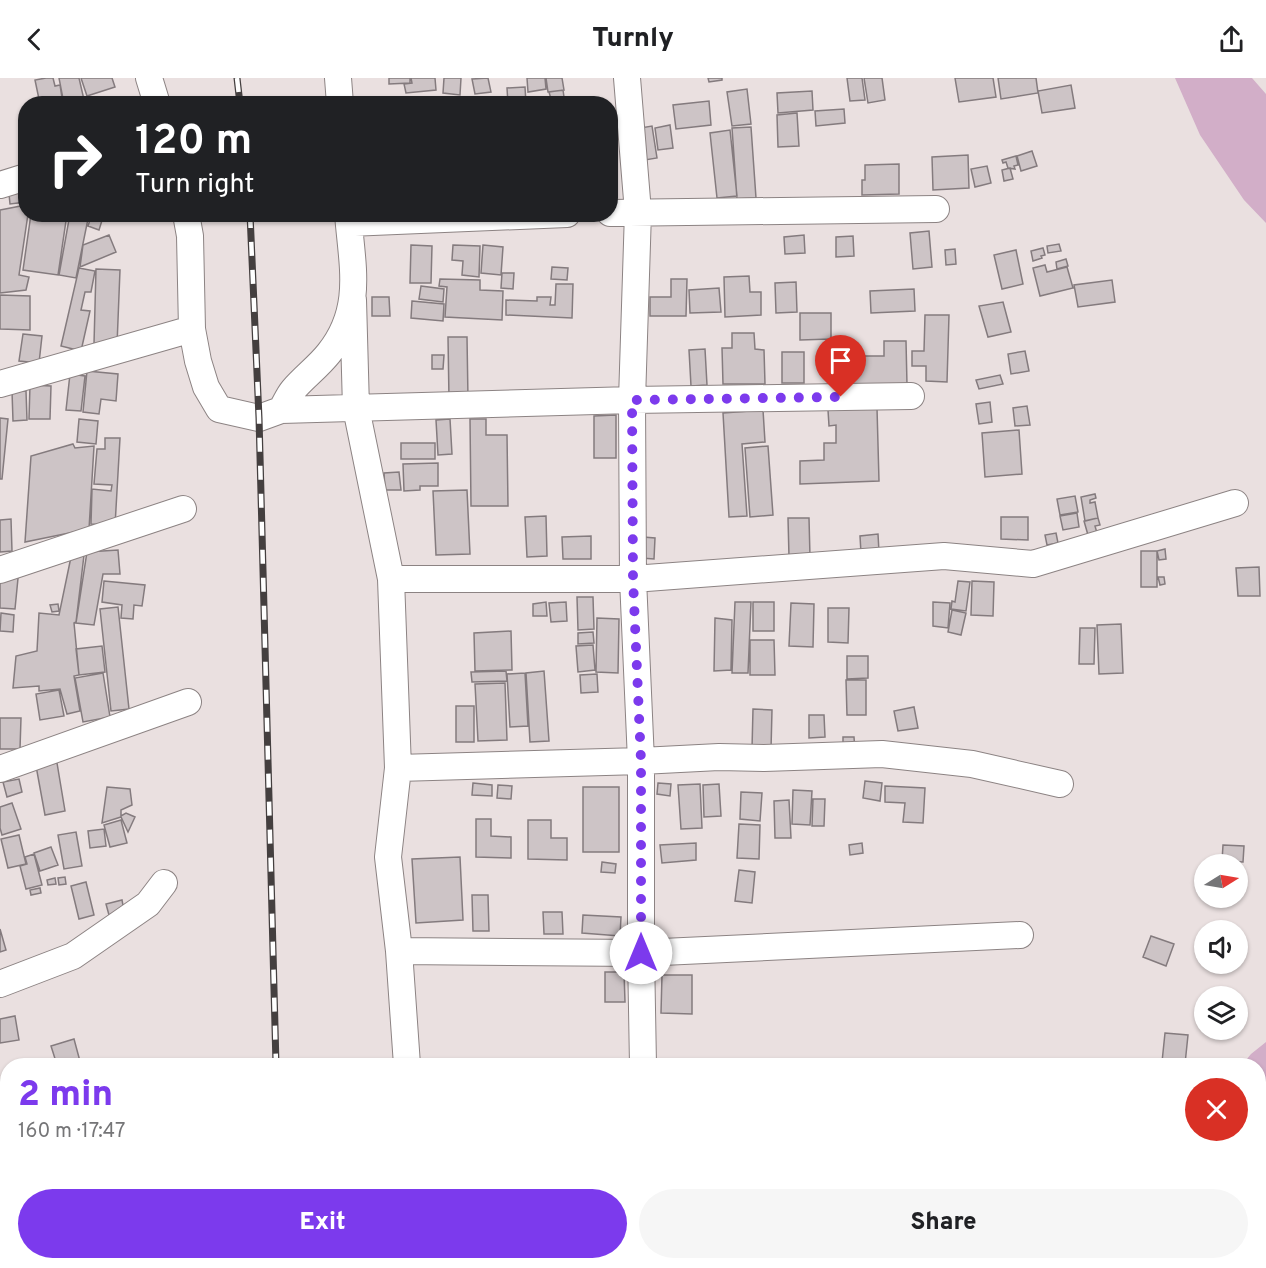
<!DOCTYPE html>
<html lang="en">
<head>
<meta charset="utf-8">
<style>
	:root { --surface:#fff; --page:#f6f6f6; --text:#202124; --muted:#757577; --accent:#7c3aed }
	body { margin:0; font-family:Overpass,sans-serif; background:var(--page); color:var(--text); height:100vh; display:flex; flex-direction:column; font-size:22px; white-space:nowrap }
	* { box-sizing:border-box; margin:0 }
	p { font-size:20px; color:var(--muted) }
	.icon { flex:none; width:33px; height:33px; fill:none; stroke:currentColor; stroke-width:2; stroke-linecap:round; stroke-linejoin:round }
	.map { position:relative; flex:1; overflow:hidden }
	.details { position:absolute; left:0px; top:980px; width:1266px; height:212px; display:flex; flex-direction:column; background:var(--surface); border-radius:24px 24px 0 0; box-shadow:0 2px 4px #0004 }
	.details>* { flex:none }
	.guide { position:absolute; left:18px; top:18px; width:600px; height:126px; border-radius:24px; box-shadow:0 2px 4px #0004; background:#202124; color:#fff; overflow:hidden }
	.needle { width:39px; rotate:79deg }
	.tools { position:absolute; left:1194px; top:776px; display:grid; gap:12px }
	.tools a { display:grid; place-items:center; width:54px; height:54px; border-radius:50%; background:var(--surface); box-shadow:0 2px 4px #0004; font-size:30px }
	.pin { position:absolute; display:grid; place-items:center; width:51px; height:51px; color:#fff; margin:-62px -26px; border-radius:50% 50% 50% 0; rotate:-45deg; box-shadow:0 0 6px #0007 }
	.pin .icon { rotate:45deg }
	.me { position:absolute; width:66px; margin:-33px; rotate:0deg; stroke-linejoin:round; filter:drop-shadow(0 0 4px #0008) }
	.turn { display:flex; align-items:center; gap:21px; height:126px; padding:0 18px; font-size:27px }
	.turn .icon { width:78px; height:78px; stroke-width:2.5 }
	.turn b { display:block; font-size:42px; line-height:51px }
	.round { display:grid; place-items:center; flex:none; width:63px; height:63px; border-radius:32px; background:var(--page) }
	.overview { display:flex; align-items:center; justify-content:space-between; height:102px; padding:0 18px }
	h1 { font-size:36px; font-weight:800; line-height:45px; color:var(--accent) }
	.primary-button { display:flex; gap:12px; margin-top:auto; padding:12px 18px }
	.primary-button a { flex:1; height:69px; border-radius:36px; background:var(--accent); color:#fff; font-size:24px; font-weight:800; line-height:69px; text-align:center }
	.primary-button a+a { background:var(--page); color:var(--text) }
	header { display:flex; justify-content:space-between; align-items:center; height:78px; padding:0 18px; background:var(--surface); font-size:27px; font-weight:800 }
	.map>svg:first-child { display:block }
	.water { fill:#d2aec8 }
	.building { fill:#cdc4c6; stroke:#847b7e; stroke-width:1.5 }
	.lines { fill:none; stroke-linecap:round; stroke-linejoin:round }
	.street-casing { stroke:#8c8383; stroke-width:28 }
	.street { stroke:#fff; stroke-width:26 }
	.rail-casing { stroke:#443f3f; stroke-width:7 }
	.rail { stroke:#fff; stroke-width:4.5; stroke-dasharray:14; stroke-linecap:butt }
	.route { stroke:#7c3aed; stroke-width:10; stroke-dasharray:0 18 }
</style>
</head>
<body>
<header><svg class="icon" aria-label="back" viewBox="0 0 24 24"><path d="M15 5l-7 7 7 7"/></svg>Turnly<svg class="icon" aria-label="share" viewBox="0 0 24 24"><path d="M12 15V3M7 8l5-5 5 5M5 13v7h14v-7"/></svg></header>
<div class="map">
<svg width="1266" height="1190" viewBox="0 0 1266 1190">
	<rect width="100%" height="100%" fill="#eae0e0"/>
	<path class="water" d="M1175,0H1252L1266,16V145L1244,122L1200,57Z
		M1266,964V1037L1259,1045L1258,987H1242L1251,976Z
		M1139,1184H1201L1198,1190H1137Z"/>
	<path class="building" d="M46,0H53L55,8L60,7L63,26H40L35,2Z
		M59,0H79L85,26H64Z
		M81,0H112L115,9L87,18Z
		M389,0H410V5L389,6Z
		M411,0H435L436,12L406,15L404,6L412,5Z
		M444,0H461L460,17L443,15Z
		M488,0L491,14L475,16L472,1Z
		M527,0H545L546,11L528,14Z
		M546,0H562L564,12L548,14Z
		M708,0H722V2L709,4Z
		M847,0H862L865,22L850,23Z
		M864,0H882L885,22L868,25Z
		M955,0H993L996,19L959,24Z
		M998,0H1036L1038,15L1001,21Z
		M1071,7L1075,30L1042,35L1038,13Z
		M525,9L526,26H508L507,10Z
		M747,11L751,46L732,48L727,14Z
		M563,12L564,19L551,21L549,14Z
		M812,13L813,32L778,35L777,15Z
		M573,20L574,26H557L556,23Z
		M104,22L105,26H87Z
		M709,23L711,47L676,51L673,27Z
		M844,31L845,45L816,48L815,33Z
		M797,35L799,68L778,69L777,37Z
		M670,47L673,70L658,72L655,50Z
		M652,48L657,80L645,82L640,50Z
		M751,49L756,120L737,121L732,50Z
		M730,52L737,118L717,120L710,55Z
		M1032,73L1037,88L1021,93L1017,78Z
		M968,77L969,110L933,112L932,79Z
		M1016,78L1018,87L1014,88L1015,91L1008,90L1006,84L1003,85L1002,82Z
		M899,86V116L862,117V102H865V87Z
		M987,88L991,105L975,109L971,91Z
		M1010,90L1013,101L1004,103L1002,92Z
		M26,114V124L10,126L9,116Z
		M26,127V136H28L19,197L29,199L26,212L0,215V132Z
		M31,136H67L58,197L23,192Z
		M70,136H89L76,200L59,197Z
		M92,136H104L99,152L88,148Z
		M929,153L932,189L913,191L910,155Z
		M109,157L116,174L80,189L83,167Z
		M804,157L805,175L785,176L784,159Z
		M853,158L854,178L836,179V159Z
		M1059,166L1061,173L1048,175L1047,168Z
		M411,167L432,168L431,205H410Z
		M453,167L480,168L479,199L462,197L463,183L452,182Z
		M483,167L503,169L501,197L481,195Z
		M1043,170L1045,177L1041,178L1042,180L1033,183L1031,173Z
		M955,171L956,186L946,187L945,172Z
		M1016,172L1023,206L1002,211L994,177Z
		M1066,181L1068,188L1057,191L1056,184Z
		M1045,187L1047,194L1067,189L1073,210L1040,218L1033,190Z
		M552,189L568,190L567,202L551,201Z
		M79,190L95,193L91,214H85L81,232L90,233L81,273L61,268Z
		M96,191L120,192L117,267L94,266Z
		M502,195H514L513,211L501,210Z
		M749,198L750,214H761V237L725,239L724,199Z
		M440,201L480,202V212L503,213L502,242L445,239L447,209L439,208Z
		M671,201H687L686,238H650V219H671Z
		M1112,202L1115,224L1078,229L1074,207Z
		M796,204L797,234L776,235L775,205Z
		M556,206H573L572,240L506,237V222L537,223V219H551L550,227H555Z
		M421,208L444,211L443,224L419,221Z
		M719,210L721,234L690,235L689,212Z
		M914,211L915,233L871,235L870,213Z
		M0,217L30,218V252L0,251Z
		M372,219H389L390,238H372Z
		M412,223L444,226L443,243L411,240Z
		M1003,224L1011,254L988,259L979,228Z
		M800,235H831V261L800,262Z
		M925,237H949L947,304L926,303V288H912V273H924Z
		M732,255H754L755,271L764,272L765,306H723L722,270H732Z
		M23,256L42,258L39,285L19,283Z
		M448,259H467L468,321H449Z
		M884,263H906L907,307L842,308L841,277H847V268H856L857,278H884Z
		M705,271L707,307L691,308L689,272Z
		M1025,273L1029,293L1011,296L1008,276Z
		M782,274H804V305H782Z
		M432,277H444L443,291H432Z
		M87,293L118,296L116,323L101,321L99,336L83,334Z
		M70,296L85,298L81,333L66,332Z
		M1000,297L1003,306L979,311L976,302Z
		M30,307L51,308L50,341H29Z
		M12,313H26L27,342L13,343Z
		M990,324L992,344L979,346L976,326Z
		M1027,328L1030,347L1015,348L1013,330Z
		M877,330L879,403L800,406V383L824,382V365H836V347L829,348L828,332Z
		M763,332L765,364L742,366L747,438L729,439L723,335Z
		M616,337V380H594V338Z
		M0,340L8,341L2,401H0Z
		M79,341L98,343L96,366L77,364Z
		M450,341L452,376L438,377L436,342Z
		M470,341H486V357H507L508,428H471Z
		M1019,352L1022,396L985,399L982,355Z
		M105,360H120L115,448L91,446L92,411L111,413L112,407L94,406L97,371H105Z
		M401,365H435V381H401Z
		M73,366L75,370L94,368L89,451L25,464L31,378Z
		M768,368L773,437L750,439L745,370Z
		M438,385V408H420V412L404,413L403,386Z
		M399,394L401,412H385L384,395Z
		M467,412L470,476L436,477L433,413Z
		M1095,416L1096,420L1090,422V425L1095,424L1098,440L1085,443L1081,419Z
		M1075,418L1078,434L1060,437L1057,421Z
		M1077,435L1079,449L1063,452L1060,438Z
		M546,438L547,478L527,479L525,439Z
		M1001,439H1028V462L1001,461Z
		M788,440H809L810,479H789Z
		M1098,440L1100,447L1095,448L1097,455L1088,457L1084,443Z
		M11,441L12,473L0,474V442Z
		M1056,455L1058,465L1047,467L1045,457Z
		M878,456L879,474L861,475L860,458Z
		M591,458V481H563L562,459Z
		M643,459L655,460L654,481L641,480Z
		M1165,471L1166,481L1159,482L1157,473Z
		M118,472L120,496H103L94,547L76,545L87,474Z
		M1141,473H1157V509H1141Z
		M84,477L76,544L74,545L79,597L74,598L80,633L67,636L60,611L39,613V608L13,610L16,578L37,573L39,535L59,537L71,479Z
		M1259,489L1260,518H1238L1236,490Z
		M19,490L15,531L0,530V497Z
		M1158,499H1164L1165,506L1160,507Z
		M104,503L145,507L142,528L134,527L133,541L121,540L122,527L102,524Z
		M958,503L970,504L966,533L951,531L952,523L955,524Z
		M972,503L994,504L993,538L971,537Z
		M577,519H593L594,551L578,552Z
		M546,524L547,538H533V526Z
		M566,524L567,543L551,544L549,525Z
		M735,524H751L748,595H732Z
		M753,524H774V553H753Z
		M933,524L950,525L948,550L933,548Z
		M791,525L814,526L813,569L789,568Z
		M58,526L59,533L52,534L50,527Z
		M118,529L129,631L111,633L100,531Z
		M828,530H849L848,565L828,564Z
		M952,532L966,535L961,557L948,554Z
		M1,535L14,537L13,554L0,553Z
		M597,540L619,541L618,595L596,594Z
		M715,540L732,542L731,592L714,593Z
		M1121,546L1123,595L1099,596L1097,547Z
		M1080,550H1095L1094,586H1079Z
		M511,553L512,592L475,593L474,555Z
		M593,554L594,565L578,566V555Z
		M750,562H774L775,597H750Z
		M593,567L595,592L578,594L576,568Z
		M102,568L105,594L79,597L76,571Z
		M847,578H868V600L847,601Z
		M506,593L507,603L472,604L471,594Z
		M544,593L549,663L530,664L526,595Z
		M103,595L110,639L83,644L75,600Z
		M525,595L528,648L510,649L507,596Z
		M597,596L598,614L581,615L580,597Z
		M846,602H866V637H847Z
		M505,605L507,662L478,663L475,606Z
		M59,612L64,638L40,642L36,616Z
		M456,628H474V664H456Z
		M914,629L918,650L898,653L894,633Z
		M753,631L772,632L771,672L752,671Z
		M809,637H824L825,659L809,660Z
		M0,640H21L20,671H0Z
		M843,659H854L855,673H843Z
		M57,685L65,733L45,737L36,688Z
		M19,701L22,714L7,719L3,704Z
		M865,703L882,705L880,723L863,720Z
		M473,705L492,707V718L472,717Z
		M658,705L671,706L670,718L657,716Z
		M700,706L702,750L681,751L678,707Z
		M719,706L721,738L704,739L703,707Z
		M498,707L512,708L511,721L497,720Z
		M885,708L925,710L923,745L903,744L905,725L885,724Z
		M107,709L130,711L132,727L121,732V738L126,735L135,739L128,754L121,739L102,745Z
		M583,709H619V774H583Z
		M793,712L812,713L810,747L792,746Z
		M741,714L762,715L760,743L740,741Z
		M813,721H825L824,748H812Z
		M789,722L791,760H775L774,723Z
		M12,725L21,751L2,757L0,750V729Z
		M476,741H491V758L511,759V780L476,779Z
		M121,742L127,765L110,769L104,747Z
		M528,742H551V760H567V782L528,781Z
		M739,746L760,747L759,781L737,780Z
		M104,751L106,768L90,770L88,753Z
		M76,754L82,788L64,791L58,757Z
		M19,757L26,786L8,790L1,761Z
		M696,765V782L662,785L660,767Z
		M862,765L863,775L850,777L849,767Z
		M1223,767L1244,768L1243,784L1222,783Z
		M51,769L58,787L40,793L34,775Z
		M34,776L42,807L26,811L20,788L27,786L25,779Z
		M460,779L463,842L416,845L412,781Z
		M602,784L616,786L615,795L601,794Z
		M739,792L755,794L752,825L735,823Z
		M65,799L66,806L59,807L58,800Z
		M55,800L56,806L48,807L47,802Z
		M86,804L94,837L79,841L71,808Z
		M40,810L41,815L31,817L30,812Z
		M472,817H488L489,853H473Z
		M122,822L124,833L109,837L106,826Z
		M543,834H562L563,856H544Z
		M583,837L621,839L620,858L582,855Z
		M0,851L6,872L0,874Z
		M1151,858L1174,866L1166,888L1143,879Z
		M605,894H624L625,924H605Z
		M662,897H692V936L661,935Z
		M15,938L19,962L0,965V941Z
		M1165,955L1188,957L1185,986L1162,984Z
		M74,961L81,987H57L51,968Z
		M122,983V987H99Z
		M3,1034L8,1045V1124L0,1127V1035Z"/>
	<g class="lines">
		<defs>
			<path id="street" d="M149,0L157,26
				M338,0L340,26
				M0,107L26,99
				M610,135L936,131
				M186,136L190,158L192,251L198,283L206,309L219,331L259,340L281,332C285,326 288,318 293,312C304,299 318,289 329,275C364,231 352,188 348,136
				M349,145L567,136
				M353,222L356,330L391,501L398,690L641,683L633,501L632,322L638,134L627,0
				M0,306L192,251
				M281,332L632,322L911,318
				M0,492L183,431
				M391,501H633L944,478L1033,486L1235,425
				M398,690L388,779L399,873L641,875V683L719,679L764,680L882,676L972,686L1060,706
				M0,691L188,624
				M399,873L407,987
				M0,906L73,878L148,826L164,805
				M643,987L641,875L1020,857
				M0,1142L8,1139
				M409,1190V1184"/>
		</defs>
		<use href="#street" class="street-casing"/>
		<use href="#street" class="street"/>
		<defs>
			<path id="rail" d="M237,0L240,26
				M250,136L259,340L276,987
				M282,1184V1190"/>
		</defs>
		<use href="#rail" class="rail-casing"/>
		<use href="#rail" class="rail"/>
	</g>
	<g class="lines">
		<path class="route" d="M641,875V683L633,501L632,322L841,319"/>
	</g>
</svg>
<div class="tools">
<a><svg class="needle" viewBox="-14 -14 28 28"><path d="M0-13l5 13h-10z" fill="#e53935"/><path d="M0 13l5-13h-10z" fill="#757577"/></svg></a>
<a><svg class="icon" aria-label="sound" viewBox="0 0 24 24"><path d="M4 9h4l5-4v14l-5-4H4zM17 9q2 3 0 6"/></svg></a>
<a><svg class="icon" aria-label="layers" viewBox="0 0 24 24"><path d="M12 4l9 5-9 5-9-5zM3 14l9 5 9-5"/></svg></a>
</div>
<div class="pin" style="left:841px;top:319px;background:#d93025"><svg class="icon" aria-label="arrive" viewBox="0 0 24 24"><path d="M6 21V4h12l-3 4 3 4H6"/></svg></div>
<svg class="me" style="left:641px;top:875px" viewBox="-20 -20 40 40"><circle r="19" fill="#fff"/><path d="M0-13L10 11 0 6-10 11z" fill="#7c3aed"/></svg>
<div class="guide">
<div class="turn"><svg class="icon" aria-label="right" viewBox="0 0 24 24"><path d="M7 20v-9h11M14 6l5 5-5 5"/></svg><div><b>120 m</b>Turn right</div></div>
</div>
<section class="details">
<div class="overview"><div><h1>2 min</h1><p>160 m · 17:47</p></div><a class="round" style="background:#d93025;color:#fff"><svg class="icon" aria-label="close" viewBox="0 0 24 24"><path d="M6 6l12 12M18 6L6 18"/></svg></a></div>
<div class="primary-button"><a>Exit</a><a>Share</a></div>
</section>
</div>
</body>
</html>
